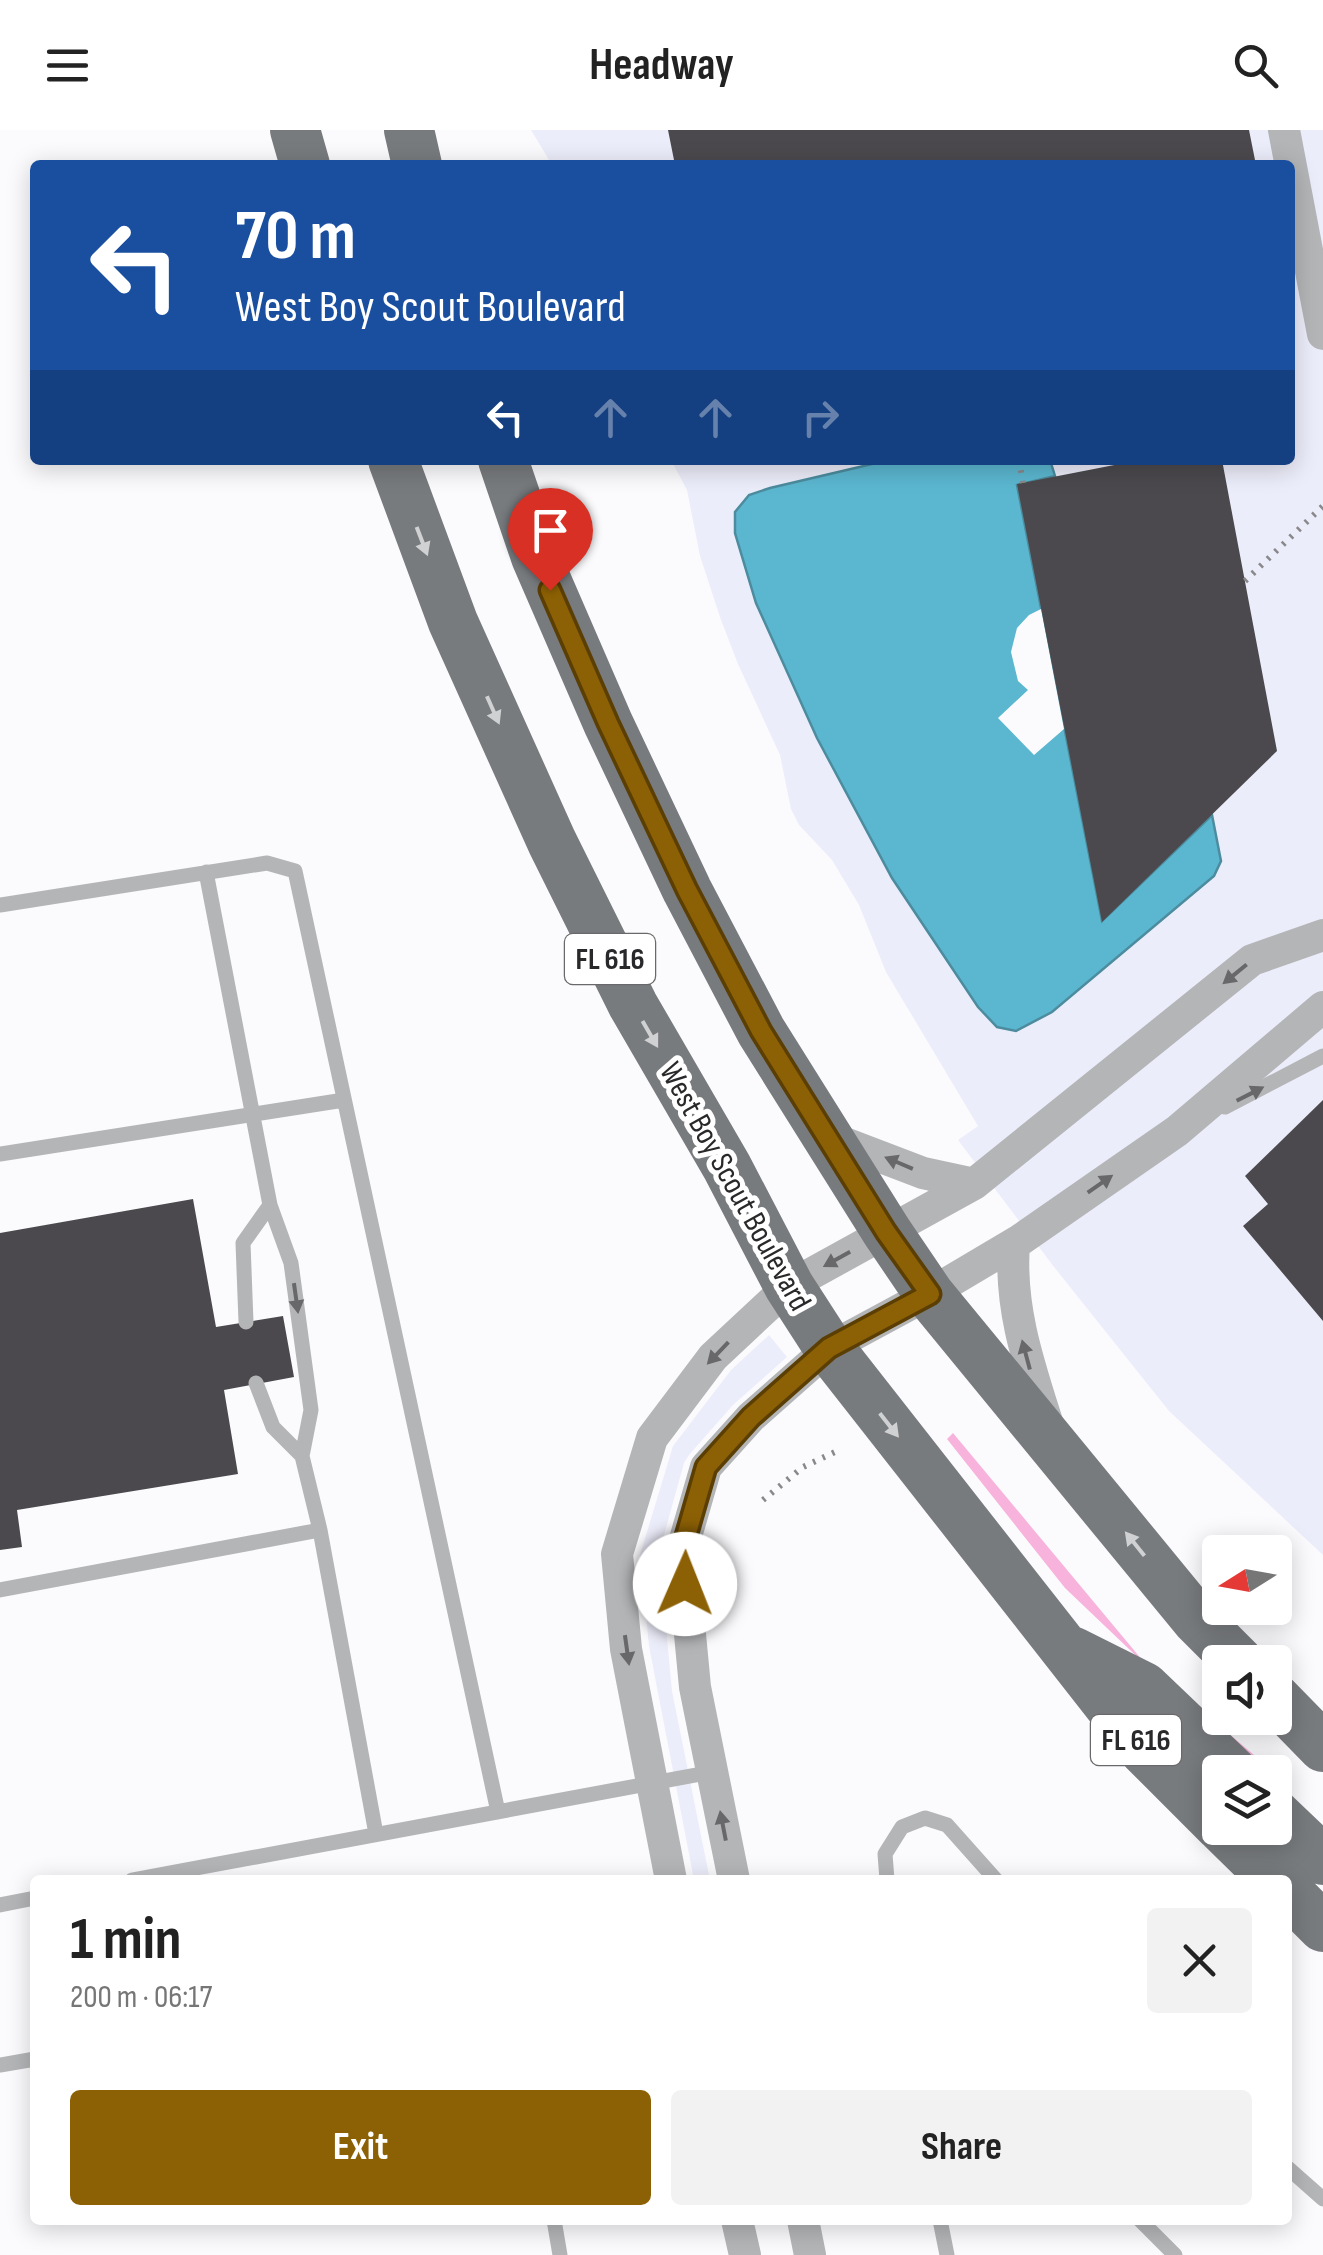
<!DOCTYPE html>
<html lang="en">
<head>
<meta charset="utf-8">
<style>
	:root { --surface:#fff; --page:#f2f2f2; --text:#222; --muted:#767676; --accent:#8c6004 }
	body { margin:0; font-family:"Sofia Sans Condensed",sans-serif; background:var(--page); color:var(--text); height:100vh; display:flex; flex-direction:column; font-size:38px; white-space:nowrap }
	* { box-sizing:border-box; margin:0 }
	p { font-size:32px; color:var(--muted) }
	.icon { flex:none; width:55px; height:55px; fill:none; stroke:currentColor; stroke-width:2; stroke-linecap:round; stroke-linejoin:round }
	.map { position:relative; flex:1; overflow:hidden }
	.drawer { position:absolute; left:30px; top:1745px; width:1262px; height:350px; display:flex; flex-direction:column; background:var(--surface); border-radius:10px; box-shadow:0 5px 25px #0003 }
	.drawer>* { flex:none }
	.guide { position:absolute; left:30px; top:30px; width:1265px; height:305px; border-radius:10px; box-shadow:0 5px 25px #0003; background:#1a4fa0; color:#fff; overflow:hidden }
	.needle { width:65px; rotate:259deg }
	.fabs { position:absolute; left:1202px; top:1405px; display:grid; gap:20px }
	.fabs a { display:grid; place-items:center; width:90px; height:90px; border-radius:10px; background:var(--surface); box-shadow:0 5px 25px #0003; font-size:50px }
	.pin { position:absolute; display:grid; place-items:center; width:85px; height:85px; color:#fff; margin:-102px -42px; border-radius:50% 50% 50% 0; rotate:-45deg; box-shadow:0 0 10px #0007 }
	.pin .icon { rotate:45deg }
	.me { position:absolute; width:110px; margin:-55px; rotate:1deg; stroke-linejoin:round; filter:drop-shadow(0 0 8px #0008) }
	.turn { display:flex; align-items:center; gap:35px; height:210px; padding:0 40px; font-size:45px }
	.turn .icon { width:130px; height:130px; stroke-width:2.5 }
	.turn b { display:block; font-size:70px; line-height:85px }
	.lanes { display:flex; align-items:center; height:95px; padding:0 40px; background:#0003; justify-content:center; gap:50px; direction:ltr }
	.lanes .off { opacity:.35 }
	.round { display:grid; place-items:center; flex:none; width:105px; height:105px; border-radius:10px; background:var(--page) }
	.overview { display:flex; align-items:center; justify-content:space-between; height:170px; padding:0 40px }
	h1 { font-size:60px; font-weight:700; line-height:75px }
	.action { display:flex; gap:20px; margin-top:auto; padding:20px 40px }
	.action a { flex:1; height:115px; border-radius:10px; background:var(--accent); color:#fff; font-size:40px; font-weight:700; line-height:115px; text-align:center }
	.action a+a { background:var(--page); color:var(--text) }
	header { display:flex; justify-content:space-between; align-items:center; height:130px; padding:0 40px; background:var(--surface); font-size:45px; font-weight:700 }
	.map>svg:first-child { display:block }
	.built { fill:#ecedfa }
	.green { fill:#f7b3db }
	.water { fill:#5bb7d0; stroke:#4c8c9e; stroke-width:2.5 }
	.pier { fill:#fbfbfe }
	.building { fill:#4b494d }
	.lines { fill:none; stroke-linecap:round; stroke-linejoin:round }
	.path { stroke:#89898b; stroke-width:6; stroke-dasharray:2.5 8; stroke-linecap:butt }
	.lane { stroke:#b4b5b7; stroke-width:15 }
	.street { stroke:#b4b5b7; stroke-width:32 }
	.primary { stroke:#787b7e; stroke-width:50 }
	.oneway { fill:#d0d1d2 }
	.oneway2 { fill:#68686a }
	.route-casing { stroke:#5b3e03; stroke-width:25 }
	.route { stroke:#8c6004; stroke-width:18 }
	.labels { text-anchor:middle; stroke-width:10; stroke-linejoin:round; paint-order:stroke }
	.shield { fill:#fff; stroke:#69696b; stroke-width:2.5 }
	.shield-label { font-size:30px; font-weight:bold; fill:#29292b }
	.street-label { font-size:32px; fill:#29292b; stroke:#fff }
</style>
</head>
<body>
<header><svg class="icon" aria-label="menu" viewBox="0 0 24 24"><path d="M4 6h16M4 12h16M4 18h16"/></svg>Headway<svg class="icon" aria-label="search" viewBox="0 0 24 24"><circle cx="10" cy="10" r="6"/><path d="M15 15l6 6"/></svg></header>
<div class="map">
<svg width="1323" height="2125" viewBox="0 0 1323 2125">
	<rect width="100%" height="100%" fill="#fbfbfe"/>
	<path class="built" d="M531,0H1323V1425L1169,1281L1054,1137L958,1010L978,996L886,842L859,775L832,730L799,695L791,679L780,625L738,534L721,490L700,426L687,360L671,330H1290V35H552Z
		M769,1205L787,1227L733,1275L689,1325L684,1333L659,1423L672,1561L710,1750H694L649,1516L640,1425L673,1316L731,1240Z"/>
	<path class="green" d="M953,1303L1143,1531L1274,1642H1258L1065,1458L947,1309Z"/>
	<path class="water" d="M889,330H1050L1055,346L1017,355L1102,791L1212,685L1221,731L1214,746L1052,882L1016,901L997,897L978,877L892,748L817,608L756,473L735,403V382L749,365L770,358Z"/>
	<path class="pier" d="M1041,479L1064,599L1034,625L998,588L1028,560L1018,551L1011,522L1017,498L1029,485Z"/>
	<path class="building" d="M668,0H1249L1256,35H675Z
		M1140,330H1222L1277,621L1102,792L1017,354Z
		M1323,970V1191L1243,1096L1268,1074L1245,1046Z
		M193,1069L216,1197L283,1186L294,1247L224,1260L238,1344L17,1380L22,1417L0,1420V1103Z"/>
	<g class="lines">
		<path class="path" d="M1019,330L1023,353
			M1245,451L1323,376
			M763,1370L803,1337L835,1322"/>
		<path class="lane" d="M206,742L270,1075L291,1133L311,1280L302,1326
			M0,775L267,733L295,741L498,1682
			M1225,977L1323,926
			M0,1024L344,970
			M246,1192L243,1113L270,1075
			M256,1253L273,1297L302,1326L320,1400
			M0,1460L320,1400L376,1704
			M132,1750L712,1642
			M887,1750L885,1724L902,1697L925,1688L947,1695L996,1750
			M0,1775L35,1768
			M0,1935L35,1929
			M1288,2038L1323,2069
			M554,2090L560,2125
			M940,2090L947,2125
			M1140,2090L1175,2125"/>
		<path class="street" d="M1284,0L1323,204
			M826,1006L923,1043L974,1054
			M1014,1114C1009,1178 1029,1235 1048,1295
			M671,1750L626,1519L617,1424L652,1308L713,1227L789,1156L974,1054L1252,830L1323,805
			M734,1750L695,1557L682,1420L706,1337L751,1287L829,1218L929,1164L1020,1110L1177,1001L1323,877
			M737,2090L745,2125
			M803,2090L810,2125"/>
		<path class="primary" d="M295,0L305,35
			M409,0L417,35
			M393,330L453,492L552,712L633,875L727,1037L789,1156L829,1218L1145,1621L1220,1696
			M503,330L536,427L608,593L687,760L761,901L887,1102L929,1164L1196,1489L1239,1532
			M1074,1522L1144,1557L1233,1642
			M1275,1568L1323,1617
			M1275,1684L1323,1730
			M1222,1698L1275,1750
			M1288,1762L1323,1797"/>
	</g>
	<defs><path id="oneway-solid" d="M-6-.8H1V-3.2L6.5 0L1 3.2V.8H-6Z" transform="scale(2.5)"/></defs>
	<g class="oneway">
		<use href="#oneway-solid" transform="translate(422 411) rotate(69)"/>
		<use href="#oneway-solid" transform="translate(493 580) rotate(66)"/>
		<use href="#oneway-solid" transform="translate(650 904) rotate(60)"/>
		<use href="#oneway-solid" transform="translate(889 1295) rotate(52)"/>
		<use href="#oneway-solid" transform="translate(1135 1414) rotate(-129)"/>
	</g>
	<g class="oneway2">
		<use href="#oneway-solid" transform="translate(1235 844) rotate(141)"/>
		<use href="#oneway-solid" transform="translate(1250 964) rotate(-27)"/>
		<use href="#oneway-solid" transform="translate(899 1033) rotate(-157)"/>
		<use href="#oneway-solid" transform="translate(1100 1054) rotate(-35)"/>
		<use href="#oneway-solid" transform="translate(837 1129) rotate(151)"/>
		<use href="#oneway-solid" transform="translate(296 1168) rotate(82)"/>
		<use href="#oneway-solid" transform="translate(718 1223) rotate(134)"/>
		<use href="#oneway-solid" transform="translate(1026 1225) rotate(-105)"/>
		<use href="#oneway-solid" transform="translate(627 1520) rotate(82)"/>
		<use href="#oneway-solid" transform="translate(723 1696) rotate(-101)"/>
	</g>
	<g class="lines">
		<defs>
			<path id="route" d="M550,460L608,593L687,760L761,901L886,1102L930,1164L829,1218L751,1287L706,1337L682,1420L685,1454"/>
		</defs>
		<use href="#route" class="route-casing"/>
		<use href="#route" class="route"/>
	</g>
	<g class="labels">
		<g class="shield">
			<rect x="565" y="804" width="90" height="50" rx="8"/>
			<rect x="1091" y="1585" width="90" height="50" rx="8"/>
		</g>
		<g class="shield-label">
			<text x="610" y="839">FL 616</text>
			<text x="1136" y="1620">FL 616</text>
		</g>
		<g class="street-label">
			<text transform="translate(736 1056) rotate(61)" y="11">West Boy Scout Boulevard</text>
		</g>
	</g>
</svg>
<div class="fabs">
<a><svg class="needle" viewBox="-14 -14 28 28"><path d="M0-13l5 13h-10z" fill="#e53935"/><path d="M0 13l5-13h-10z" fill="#767676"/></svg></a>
<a><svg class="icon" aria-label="sound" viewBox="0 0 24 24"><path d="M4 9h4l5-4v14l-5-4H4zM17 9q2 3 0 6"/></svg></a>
<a><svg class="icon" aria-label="layers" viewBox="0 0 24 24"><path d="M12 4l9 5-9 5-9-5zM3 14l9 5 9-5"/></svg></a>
</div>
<div class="pin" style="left:550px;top:460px;background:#d93025"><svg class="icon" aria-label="arrive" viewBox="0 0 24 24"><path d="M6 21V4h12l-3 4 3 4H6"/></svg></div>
<svg class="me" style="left:685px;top:1454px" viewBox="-20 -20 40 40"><circle r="19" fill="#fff"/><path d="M0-13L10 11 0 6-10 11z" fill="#8c6004"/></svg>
<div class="guide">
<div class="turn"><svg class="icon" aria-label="left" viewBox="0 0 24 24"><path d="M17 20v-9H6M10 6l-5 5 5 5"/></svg><div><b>70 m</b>West Boy Scout Boulevard</div></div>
<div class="lanes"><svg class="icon" aria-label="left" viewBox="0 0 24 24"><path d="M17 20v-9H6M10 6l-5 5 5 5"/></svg><svg class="icon off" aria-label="ahead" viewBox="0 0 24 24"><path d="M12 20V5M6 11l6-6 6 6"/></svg><svg class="icon off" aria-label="ahead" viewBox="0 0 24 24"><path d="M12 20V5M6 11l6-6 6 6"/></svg><svg class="icon off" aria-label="right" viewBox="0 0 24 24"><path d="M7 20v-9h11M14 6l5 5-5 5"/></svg></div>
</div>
<section class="drawer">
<div class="overview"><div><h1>1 min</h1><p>200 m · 06:17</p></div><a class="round"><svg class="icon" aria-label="close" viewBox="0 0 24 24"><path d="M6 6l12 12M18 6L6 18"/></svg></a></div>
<div class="action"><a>Exit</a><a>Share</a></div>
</section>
</div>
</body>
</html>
